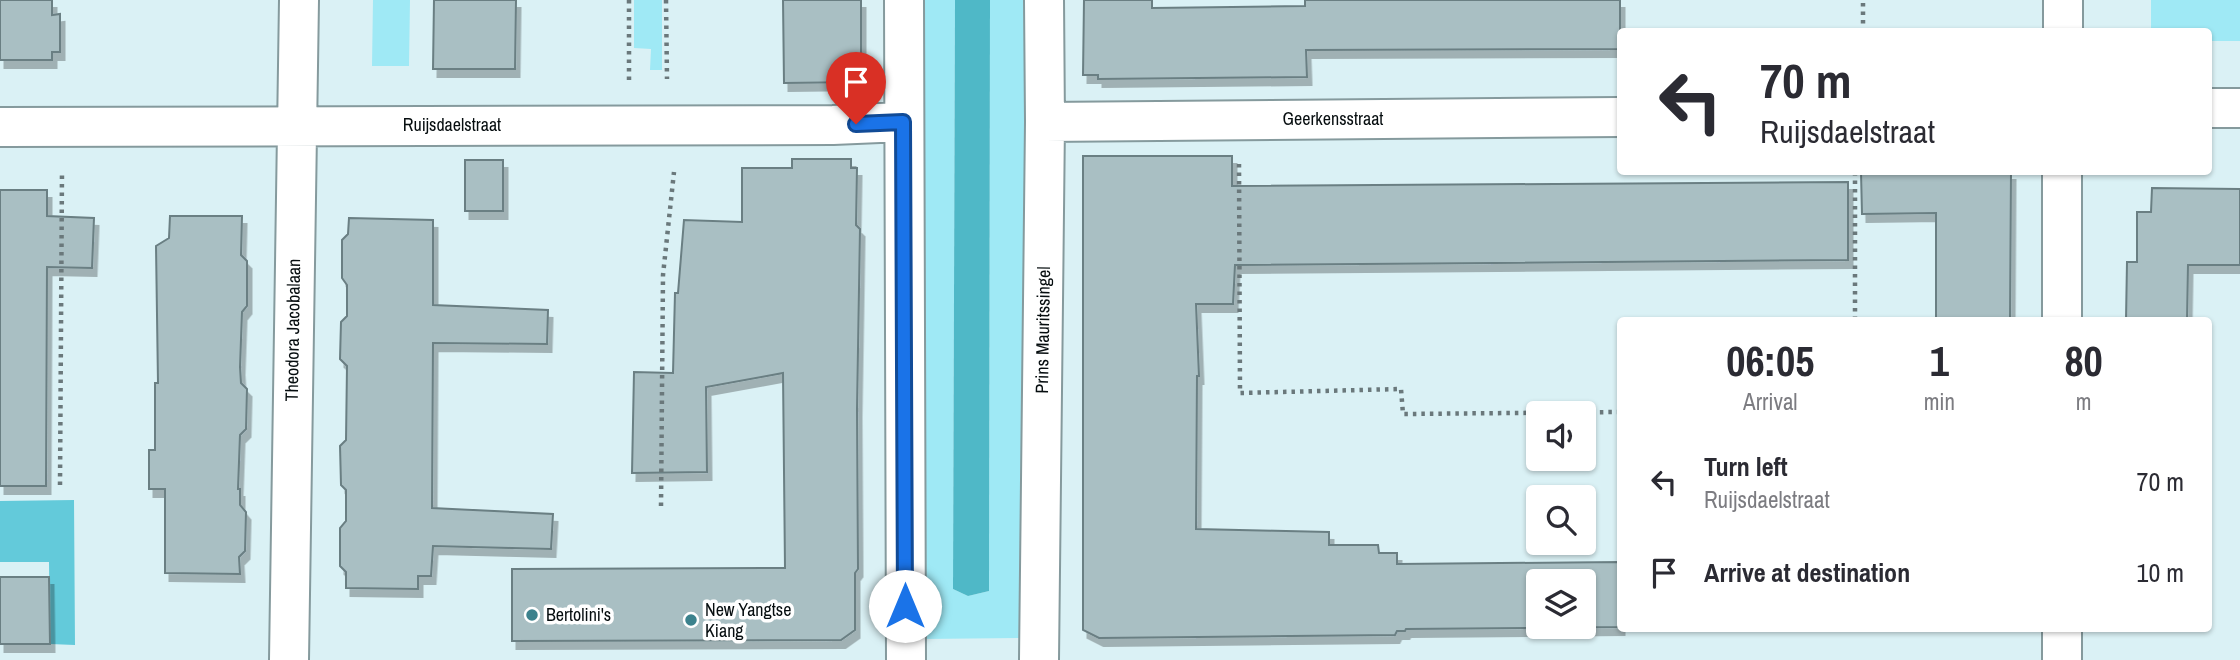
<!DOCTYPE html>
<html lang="en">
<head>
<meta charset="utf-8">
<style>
	:root { --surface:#fff; --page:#f7f7f7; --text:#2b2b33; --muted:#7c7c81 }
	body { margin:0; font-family:"Archivo Narrow",sans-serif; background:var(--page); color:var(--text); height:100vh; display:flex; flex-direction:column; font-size:26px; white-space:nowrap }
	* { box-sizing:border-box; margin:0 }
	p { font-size:23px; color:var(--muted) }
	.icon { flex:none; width:38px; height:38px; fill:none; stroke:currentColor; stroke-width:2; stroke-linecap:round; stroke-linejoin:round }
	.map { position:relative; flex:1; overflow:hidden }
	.drawer { position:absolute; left:1617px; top:317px; width:595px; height:315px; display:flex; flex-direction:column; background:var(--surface); border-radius:7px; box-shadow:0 2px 5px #0004 }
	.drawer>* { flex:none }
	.hud { position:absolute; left:1617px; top:28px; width:595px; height:147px; border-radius:7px; box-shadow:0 2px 5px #0004; background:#fff; color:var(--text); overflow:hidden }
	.tools { position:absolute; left:1526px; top:401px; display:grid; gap:14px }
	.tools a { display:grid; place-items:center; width:70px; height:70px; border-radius:7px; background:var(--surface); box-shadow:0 2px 5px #0004; font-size:35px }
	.pin { position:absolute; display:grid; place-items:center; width:60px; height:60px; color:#fff; margin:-72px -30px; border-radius:50% 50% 50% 0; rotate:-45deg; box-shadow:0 0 7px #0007 }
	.pin .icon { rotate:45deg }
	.me { position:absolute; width:77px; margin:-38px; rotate:0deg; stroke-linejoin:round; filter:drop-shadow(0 0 5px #0008) }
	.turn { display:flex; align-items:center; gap:24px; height:147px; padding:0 28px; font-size:32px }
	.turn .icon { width:91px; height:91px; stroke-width:2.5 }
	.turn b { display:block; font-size:49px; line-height:60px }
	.eta { display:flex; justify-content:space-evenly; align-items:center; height:119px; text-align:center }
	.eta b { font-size:42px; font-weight:700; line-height:49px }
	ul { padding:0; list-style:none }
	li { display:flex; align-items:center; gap:21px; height:91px; padding:0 28px }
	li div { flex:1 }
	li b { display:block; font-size:26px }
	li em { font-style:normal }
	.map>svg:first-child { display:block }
	.green { fill:#9fe9f5 }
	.forest { fill:#63cada }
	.water { fill:#4fb8c7 }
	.building { fill:#a9bfc3; stroke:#6a7f83; stroke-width:2; fill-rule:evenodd; filter:url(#shadow) }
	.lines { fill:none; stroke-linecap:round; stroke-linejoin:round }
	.street-casing { stroke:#859a9d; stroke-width:42 }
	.path { stroke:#6a787b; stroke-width:4.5; stroke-dasharray:3.5 5; stroke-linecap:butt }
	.street { stroke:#fff; stroke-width:38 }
	.route-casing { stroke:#114b97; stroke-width:18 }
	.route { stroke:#1a73e8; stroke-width:12 }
	.poi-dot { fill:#3c828d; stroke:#fff; stroke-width:2.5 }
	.labels { text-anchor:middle; stroke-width:7; stroke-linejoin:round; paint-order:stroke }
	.street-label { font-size:18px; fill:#060d0f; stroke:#fff }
	.poi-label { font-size:18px; fill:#060d0f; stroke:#fff; text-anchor:start }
</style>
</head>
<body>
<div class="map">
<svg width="2240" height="660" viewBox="0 0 2240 660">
	<defs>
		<filter id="shadow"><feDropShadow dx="4.5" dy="8" stdDeviation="0" flood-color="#0004"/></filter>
	</defs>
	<rect width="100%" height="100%" fill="#daf1f5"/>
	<path class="green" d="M373,0H410L409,66H372Z
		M634,0H662V70H650L651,49L634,48Z
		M919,0H955L953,589L968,596L989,591L990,0H1027L1021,638L923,639Z
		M2151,0H2240V41H2209L2208,32L2151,31Z"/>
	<path class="forest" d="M74,500L75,645L50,644L49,562H0V501Z"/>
	<path class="water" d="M955,0H990L989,591L968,596L953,589Z"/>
	<path class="building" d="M0,0H52V15L60,14V52H52V60H0Z
		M434,0H516L515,69H433Z
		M783,0H861V82L784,83Z
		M1084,0H1152V8L1305,6V0H1620V49L1306,50L1307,77L1098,79V75H1083Z
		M1083,156H1232V186L1848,182V260L1235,265L1233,304H1196L1199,376H1197L1196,529L1329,532V545H1378L1379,553H1397V564L1620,562V627L1406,629L1405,631H1397L1395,635L1099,638L1083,630ZM1538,581H1584V626H1538Z
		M792,159H851V168H857L856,225L860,229L857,409L858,569L855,573V630L841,640L512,641V569L785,568L783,373L706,387L707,472L632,473L634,372L673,373L675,293H678L684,220L742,222V168H792Z
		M465,160H503V211H465Z
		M1861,172H2011L2010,320H1936V213L1862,214Z
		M2152,188L2240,189V265H2188L2187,320H2126L2127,262H2137V212H2151Z
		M0,190H47V216L94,218L92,268L47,267L46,486H0Z
		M170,216H242L241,255L247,261V306L242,312L240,367L241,383L247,389L246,429L240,435L238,489H240V505L246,512L245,551L239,557L240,574L165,573V489H149V450H155V383H158L156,246L169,238Z
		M349,218L433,220V305L548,310L547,344L433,343L432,508L553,514L551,549L433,546L431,576H418V589L346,588V572L340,566V528L346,521V490L341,485L340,446L346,440L347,366L340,359L341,322L347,316V285L342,278V240L348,234Z
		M0,577H49L50,644H0Z"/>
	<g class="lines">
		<defs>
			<path id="street" d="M904,0L906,660
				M2063,32V0
				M2208,108H2240
				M1045,122L1620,117
				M0,127L833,125L903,122
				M2062,320V172
				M289,660L299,0
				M1039,660L1045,122L1044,0
				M2062,660V628"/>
		</defs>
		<use href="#street" class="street-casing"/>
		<path class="path" d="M666,0L667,79
			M1863,32V0
			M629,80V0
			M1239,164L1240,393L1401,389L1403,414L1620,412
			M1855,172V320
			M60,485L62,171
			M661,506L663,275L674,172"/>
		<use href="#street" class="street"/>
	</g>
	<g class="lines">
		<defs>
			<path id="route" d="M856,124L903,122L905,606"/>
		</defs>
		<use href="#route" class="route-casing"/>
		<use href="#route" class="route"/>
	</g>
	<g class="poi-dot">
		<circle cx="532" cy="615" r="7"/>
		<circle cx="691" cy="620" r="7"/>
	</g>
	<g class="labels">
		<g class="street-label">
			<text x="1333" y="125">Geerkensstraat</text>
			<text x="452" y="131">Ruijsdaelstraat</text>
			<text transform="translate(293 330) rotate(-89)" y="6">Theodora Jacobalaan</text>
			<text transform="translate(1043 330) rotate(-89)" y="6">Prins Mauritssingel</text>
		</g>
		<g class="poi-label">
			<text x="705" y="616">New Yangtse<tspan x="705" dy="21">Kiang</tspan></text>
			<text x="546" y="621">Bertolini's</text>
		</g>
	</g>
</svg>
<div class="tools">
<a><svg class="icon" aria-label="sound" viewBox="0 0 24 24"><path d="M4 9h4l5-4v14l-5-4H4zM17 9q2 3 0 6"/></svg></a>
<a><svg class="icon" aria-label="search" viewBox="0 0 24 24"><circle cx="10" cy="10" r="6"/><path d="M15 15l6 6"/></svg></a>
<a><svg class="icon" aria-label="layers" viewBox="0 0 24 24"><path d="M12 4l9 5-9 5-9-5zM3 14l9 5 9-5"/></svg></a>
</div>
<div class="pin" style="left:856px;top:124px;background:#d93025"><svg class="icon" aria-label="arrive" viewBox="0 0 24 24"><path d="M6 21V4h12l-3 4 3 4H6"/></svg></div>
<svg class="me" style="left:905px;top:606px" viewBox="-20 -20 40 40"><circle r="19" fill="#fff"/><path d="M0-13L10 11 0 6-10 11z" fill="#1a73e8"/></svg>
<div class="hud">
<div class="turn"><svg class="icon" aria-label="left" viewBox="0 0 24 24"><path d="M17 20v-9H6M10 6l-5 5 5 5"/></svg><div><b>70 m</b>Ruijsdaelstraat</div></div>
</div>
<section class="drawer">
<div class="eta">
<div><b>06:05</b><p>Arrival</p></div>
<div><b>1</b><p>min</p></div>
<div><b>80</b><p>m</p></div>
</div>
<ul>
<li><svg class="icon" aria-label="left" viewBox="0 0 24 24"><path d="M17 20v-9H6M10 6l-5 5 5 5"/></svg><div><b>Turn left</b><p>Ruijsdaelstraat</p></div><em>70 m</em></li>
<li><svg class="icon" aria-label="arrive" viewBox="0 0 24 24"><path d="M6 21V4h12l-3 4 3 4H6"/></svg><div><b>Arrive at destination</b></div><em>10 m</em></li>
</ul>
</section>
</div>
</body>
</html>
